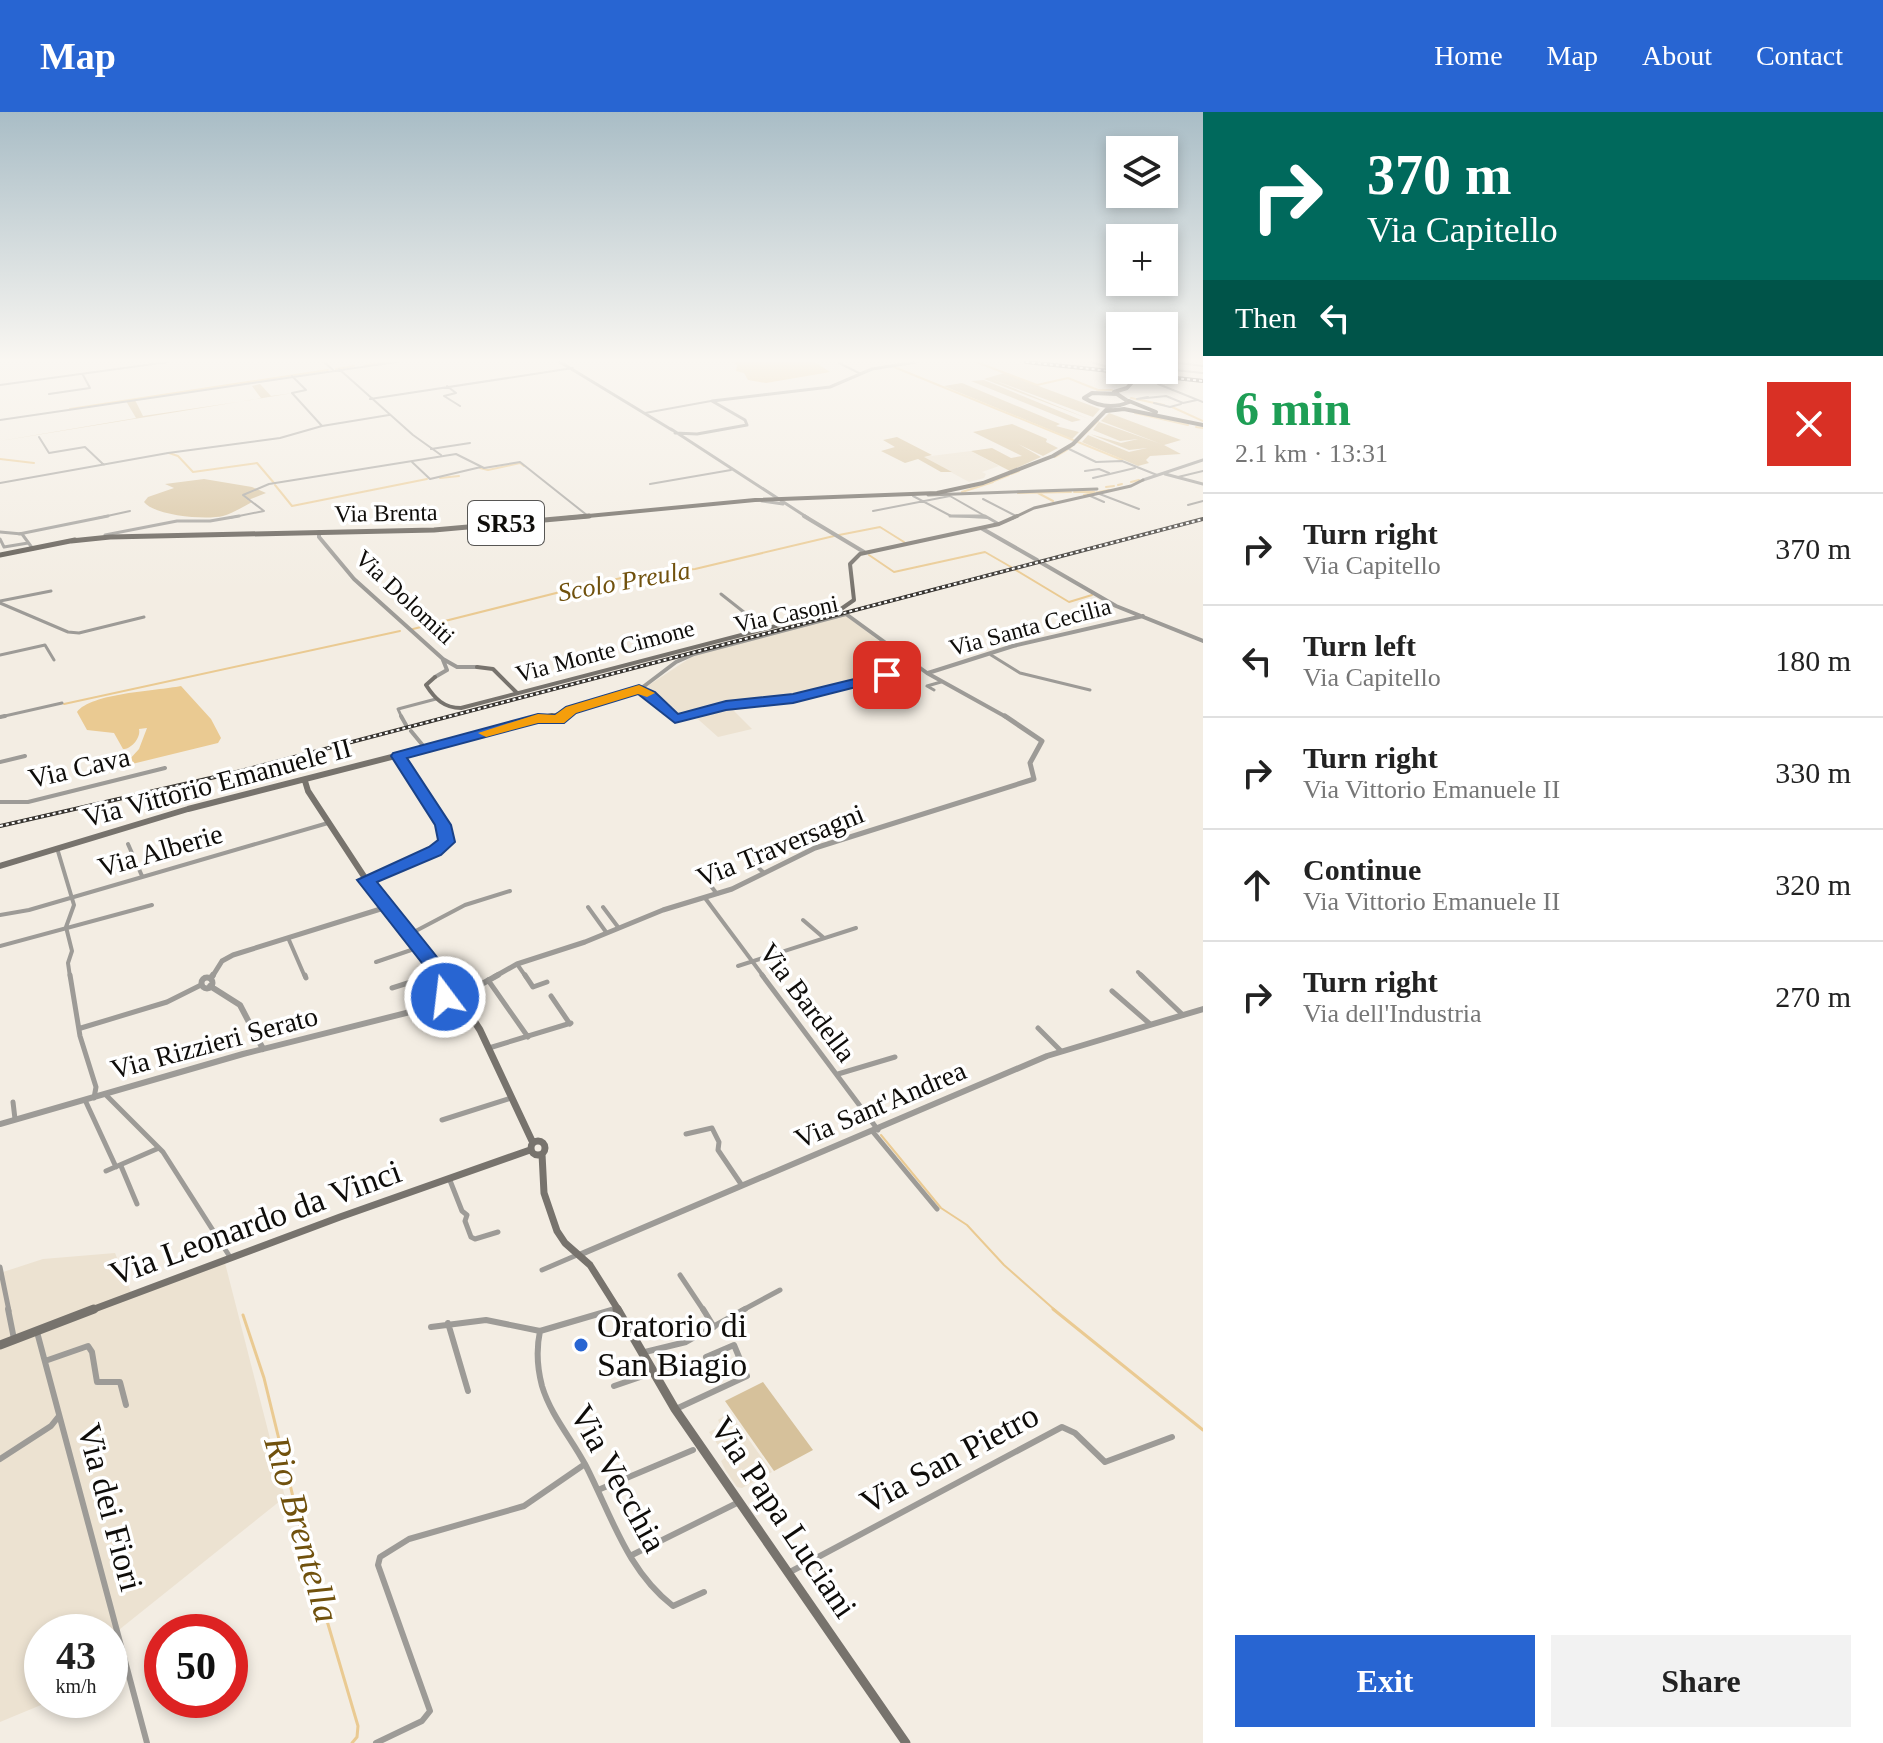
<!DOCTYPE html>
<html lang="en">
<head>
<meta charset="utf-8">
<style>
	:root { --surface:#fff; --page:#f2f2f2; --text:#222; --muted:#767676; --line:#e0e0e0; --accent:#2865d2 }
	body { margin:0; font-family:"Times New Roman",serif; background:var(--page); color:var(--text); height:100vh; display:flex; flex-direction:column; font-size:30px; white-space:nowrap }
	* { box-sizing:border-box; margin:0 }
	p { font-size:26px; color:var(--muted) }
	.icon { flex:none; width:44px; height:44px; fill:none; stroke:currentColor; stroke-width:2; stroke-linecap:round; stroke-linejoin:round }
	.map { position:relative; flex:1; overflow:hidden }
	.side { display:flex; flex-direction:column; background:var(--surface); width:680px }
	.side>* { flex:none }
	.top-card { background:#00695c; color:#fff; overflow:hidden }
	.controls { position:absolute; left:1106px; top:24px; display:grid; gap:16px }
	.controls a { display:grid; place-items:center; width:72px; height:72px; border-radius:0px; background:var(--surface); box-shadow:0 4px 12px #0003; font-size:40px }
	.speed { position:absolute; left:24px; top:1502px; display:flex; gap:16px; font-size:40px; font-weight:700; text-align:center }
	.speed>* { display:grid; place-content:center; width:104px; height:104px; border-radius:50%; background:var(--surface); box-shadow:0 4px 12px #0003; line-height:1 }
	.speed small { font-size:20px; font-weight:400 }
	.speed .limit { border:12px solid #d22; background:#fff; color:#111 }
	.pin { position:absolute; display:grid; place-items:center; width:68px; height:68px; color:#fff; margin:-34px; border-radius:16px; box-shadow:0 4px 12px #0006 }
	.me { position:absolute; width:88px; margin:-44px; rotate:345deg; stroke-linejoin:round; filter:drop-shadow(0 0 6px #0008) }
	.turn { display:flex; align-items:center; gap:28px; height:168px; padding:0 32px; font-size:36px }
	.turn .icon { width:104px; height:104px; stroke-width:2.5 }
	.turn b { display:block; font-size:56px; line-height:68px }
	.then { display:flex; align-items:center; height:76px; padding:0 32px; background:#0003; gap:16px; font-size:30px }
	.round { display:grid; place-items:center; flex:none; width:84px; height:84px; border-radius:0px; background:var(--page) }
	.headline { display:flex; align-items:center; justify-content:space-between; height:136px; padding:0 32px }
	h1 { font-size:48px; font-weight:600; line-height:60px; color:#1e9e55 }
	.button { display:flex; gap:16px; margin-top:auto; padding:16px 32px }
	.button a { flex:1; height:92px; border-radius:0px; background:var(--accent); color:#fff; font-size:32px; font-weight:600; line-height:92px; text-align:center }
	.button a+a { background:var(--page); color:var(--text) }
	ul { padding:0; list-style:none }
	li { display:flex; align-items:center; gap:24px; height:112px; padding:0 32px; border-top:2px solid var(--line) }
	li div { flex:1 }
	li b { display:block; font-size:30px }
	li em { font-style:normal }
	header { display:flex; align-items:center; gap:48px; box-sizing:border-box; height:112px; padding:0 40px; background:var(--accent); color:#fff }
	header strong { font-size:38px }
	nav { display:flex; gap:44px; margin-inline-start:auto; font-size:28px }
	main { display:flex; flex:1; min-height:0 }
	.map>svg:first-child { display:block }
	.built { fill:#ece2d1 }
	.green { fill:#d6c19b }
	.water { fill:#eaca92 }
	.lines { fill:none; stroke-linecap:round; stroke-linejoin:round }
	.stream-far1 { stroke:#eaca92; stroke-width:2 }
	.stream { stroke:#eaca92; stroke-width:3 }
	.canal { stroke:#eaca92; stroke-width:2 }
	.minor-far4 { stroke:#9d9b97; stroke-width:2 }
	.minor-far3 { stroke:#9d9b97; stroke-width:3 }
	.minor-far2 { stroke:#9d9b97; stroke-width:4 }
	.minor-far1 { stroke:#9d9b97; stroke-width:5 }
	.minor { stroke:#9d9b97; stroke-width:6 }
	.tertiary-far3 { stroke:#9d9b97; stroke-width:3 }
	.tertiary-far2 { stroke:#9d9b97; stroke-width:4 }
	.tertiary-far1 { stroke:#9d9b97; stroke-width:5 }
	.tertiary { stroke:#9d9b97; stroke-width:6 }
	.secondary-far4 { stroke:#77736d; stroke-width:3 }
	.secondary-far3 { stroke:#77736d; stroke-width:4 }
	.secondary-far2 { stroke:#77736d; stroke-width:6 }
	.secondary-far1 { stroke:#77736d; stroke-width:7 }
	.secondary { stroke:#77736d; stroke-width:9 }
	.primary-far1 { stroke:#5c5750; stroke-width:4 }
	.primary { stroke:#5c5750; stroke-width:5 }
	.trunk { stroke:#504c44; stroke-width:4 }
	.rail-casing { stroke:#36332f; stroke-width:4 }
	.rail { stroke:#fff; stroke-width:2; stroke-dasharray:3; stroke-linecap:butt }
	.route { fill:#2865d2; stroke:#1a4288; stroke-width:2 }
	.slow { fill:#f59e0b }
	.poi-dot { fill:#2865d2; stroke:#fff; stroke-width:3 }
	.labels { text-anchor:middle; stroke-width:7; stroke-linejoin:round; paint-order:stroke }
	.far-street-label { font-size:24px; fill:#0f0d0a; stroke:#fff }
	.shield { fill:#fff; stroke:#575654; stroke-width:2 }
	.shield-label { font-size:26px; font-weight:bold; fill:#0f0d0a }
	.far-water-label { font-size:26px; font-style:italic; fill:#70510d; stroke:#fff }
	.street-label { font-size:28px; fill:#0f0d0a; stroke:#fff }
	.near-street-label { font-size:34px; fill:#0f0d0a; stroke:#fff }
	.near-poi-label { font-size:34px; fill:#0f0d0a; stroke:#fff; text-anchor:start }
	.near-water-label { font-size:36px; font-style:italic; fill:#70510d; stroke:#fff }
</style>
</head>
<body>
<header>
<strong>Map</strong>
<nav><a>Home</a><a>Map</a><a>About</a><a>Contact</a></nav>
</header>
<main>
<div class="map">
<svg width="1203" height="1631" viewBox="0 0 1203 1631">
	<rect width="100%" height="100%" fill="#f3ede3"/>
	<path class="built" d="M971,339L999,354L982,360L986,362L984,366L969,370L923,345Z
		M845,503L904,548L879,554L892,564L794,588L731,596L752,617L718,625L691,601L675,604L643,577L693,544Z
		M115,1141L131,1180L225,1151L285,1385L115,1521L122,1560L110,1565V1520H42V1588H53L0,1610V1161L43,1147Z
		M729,1300L772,1360L742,1376L737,1375L726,1359L721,1349L725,1346L722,1339L709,1320L721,1314L718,1308Z"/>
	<path class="green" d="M1004,261L1100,297L1093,305L991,267L1089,307L984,267Z
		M984,268L1081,308L1072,310L971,269Z
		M962,271L1060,312L1056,314L1079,320L1072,327L944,274Z
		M260,272L271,284L293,281L0,329L136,306L126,289L135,288L143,304L251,288L261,286L252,274Z
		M1109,301L1181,328L1164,333L1181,342L1150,344L1146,348L1149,351L1138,354L1082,330L1088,323L1129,340L1147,336L1129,338L1090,322L1121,331L1138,327L1120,329L1093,318L1099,310L1161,332L1101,309Z
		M1012,312L1047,327L1046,330L1058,336L1043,344L1018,332L1041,345L1010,359L971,339L992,336L1011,346L1022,344L973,320Z
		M897,325L932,343L924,345L952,360H941L918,347L905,351L881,339L895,335L883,328Z
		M204,367L252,375L266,381L248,388L252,390C243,395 233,401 223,404C206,408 155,404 144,390L148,385L174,376L165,372Z
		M763,1270L813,1338L774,1359L725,1289Z"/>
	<path class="water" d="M733,250H815L830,260L766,271L748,268L744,261L736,259L737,253Z
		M181,574L211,607L221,626L218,631L132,652L128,649L139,637L147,616L139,617C141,625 132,637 123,637L114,621L87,618L77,600C91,581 156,579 181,574Z"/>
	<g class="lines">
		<path class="stream-far1" d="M976,250L1037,273L1068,266L1098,278H1112
			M894,255L1073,328
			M1131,286L1164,293
			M1172,295L1203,309
			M1135,301L1188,313
			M1196,315L1203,316
			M1078,330L1122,348
			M1070,336L1098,309
			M1055,345L1067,338
			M1011,362L1019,359
			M994,369L1009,363
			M1131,370L1139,368
			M1118,373L1122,372
			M1106,375L1114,374
			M962,380L993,370
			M1074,380H1094
			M1018,381L1071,380
			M1038,381L1053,389
			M1084,383L1109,378
			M839,423L880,415L904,430
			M869,443L894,460L985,440L1011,455
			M1014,457L1069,490L1092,483
			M413,517L584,474L640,462L695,457L834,424
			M64,592L400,519
			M881,1023L941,1096L967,1113L1004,1153L1056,1199"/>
		<path class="stream" d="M1053,1197L1203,1318
			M243,1203L264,1266L305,1434L358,1614L357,1625L352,1631"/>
		<path class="canal" d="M366,253L388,250
			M336,257L354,254
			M70,297L328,258
			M169,341L178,344L193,360L257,351L274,371
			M0,347L34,351
			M480,356L488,358L520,351L524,354
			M440,366L459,364
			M275,373L292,394L427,367"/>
		<path class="minor-far4" d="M324,250L333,258
			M1091,250L1118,258L1203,268
			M1171,250L1203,254
			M839,251L861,262
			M339,257L413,323L441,343
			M1165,257L1203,261
			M292,264L306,278L292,281L322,314
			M1158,272L1203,290
			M0,273L168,250
			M447,274L456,281L444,284L460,294
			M49,282L90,276L83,263
			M1148,285L1137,287L1166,284L1183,291L1197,288
			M370,287L573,256
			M1154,291L1170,295L1181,292
			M645,301L711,289
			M0,308L396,250
			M39,325L49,341L85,335L104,353
			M1067,336L1096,350L1122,349L1157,363
			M431,337L470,331
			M412,350L430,367L481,355
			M1085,359L1099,357L1109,361
			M1178,365L1203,359
			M1093,366L1135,356
			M0,371L168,341L280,326L322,314L389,303
			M650,372L731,358
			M1097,381L1139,397
			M1088,383L1104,390
			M913,384L951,404L988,406
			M983,387L1016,404
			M1188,393L1203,389
			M264,399L243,383L269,372L456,342L484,356L520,350L588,404
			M873,399L950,384L985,404
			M98,406L130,399
			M229,406L264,399"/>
		<path class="minor-far3" d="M950,404H985L999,412
			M0,420L22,422L33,437
			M19,422L108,404
			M105,423L177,409H210L239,404
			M0,427L4,435L28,431
			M721,482L764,516
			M0,489L51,479
			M0,491L68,520L79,521L144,505
			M0,543L45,533L54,548
			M991,543L1020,561L1090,578
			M639,577L650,583L674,606
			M934,578L927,574L941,570
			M0,605L62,591
			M402,606L398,597L436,587
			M679,606L726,594L796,585L887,563"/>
		<path class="minor-far2" d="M401,604L406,613
			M672,604L675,607L687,604
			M0,605L5,604
			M411,619L425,636
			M0,650L25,644
			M0,690H28L165,656
			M128,732L142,764
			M57,736L74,793L66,815L72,839L68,851L70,865
			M745,743L764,761
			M701,761L717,782
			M366,768L435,739L447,730L443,713L398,644
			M705,786L764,865
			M588,795L606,820
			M603,795L618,815
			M0,803L29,798L328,711
			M803,808L824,826
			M410,822L465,793L510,779
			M289,828L305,865
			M0,834L152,793
			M376,850L420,835
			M517,852L526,865
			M738,854L856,816
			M1138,860L1143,865
			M427,865L439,861"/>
		<path class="minor-far1" d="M70,863L80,924L96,975L94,986
			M305,863L306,866
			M525,863L533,875L547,870
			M762,863L878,1018
			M1141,863L1183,903
			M488,868L528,925
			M392,876L433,863
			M1112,879L1150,912
			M551,884L570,912
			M81,916L167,890L201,873
			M1038,916L1061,939
			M489,936L571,911
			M838,962L895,945
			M106,983L163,1040L230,1145
			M85,988L116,1055
			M13,990L15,1007
			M442,1008L511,986
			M873,1020L937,1097
			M686,1022L712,1016L719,1030L718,1038L741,1072
			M121,1054L137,1092
			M106,1059L159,1036
			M449,1066L462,1099L467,1103L465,1109L471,1125L475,1127L498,1120
			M0,1155L9,1199
			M542,1158L577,1143
			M680,1163L704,1199
			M609,1199L616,1197
			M741,1199L780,1178"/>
		<path class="minor" d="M8,1197L14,1227
			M615,1197L540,1219C536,1238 537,1255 542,1274C551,1304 572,1327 586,1354C612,1405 627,1458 673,1494L704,1480
			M703,1197L714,1215
			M448,1211L468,1279
			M431,1215L486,1208L540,1219
			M37,1220L147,1631
			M645,1240L686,1230L745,1197
			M45,1249L88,1234L92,1240L97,1270H120L126,1293
			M614,1274L652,1261
			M678,1296L747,1264L734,1233L706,1245
			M0,1347L51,1314L59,1304
			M598,1378L693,1338
			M630,1444L739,1390
			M790,1460L1062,1315L1075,1321L1105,1350L1172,1325
			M376,1631L422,1609L430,1599L378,1453L380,1445L409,1427L524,1394L585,1352"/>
		<path class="tertiary-far3" d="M560,250L672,318
			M671,317L808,406
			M675,321L697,322L747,313L745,308L712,289L830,275L872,257L916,250
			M1165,362L1203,372
			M1143,368L1203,348
			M762,389L783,392"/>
		<path class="tertiary-far2" d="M804,404L864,440
			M981,416L1037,448
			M319,420V425L354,467L443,547L457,555H477
			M1040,450L1116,494L1203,529
			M928,561L1013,534L1143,504
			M435,565L447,558L443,548
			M556,603L639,578L676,550L694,542L846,502L927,561L1008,606"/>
		<path class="tertiary-far1" d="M212,865L222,849L233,843L387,795
			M494,865L517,852L585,830L663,798L732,777L815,736L1034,667L1030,651L1042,629L1005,604"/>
		<path class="tertiary" d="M201.5 871a5.5 5.5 0 1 1 11 0a5.5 5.5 0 1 1-11 0Z
			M211,866L213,863
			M210,874L240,893L263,937
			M462,883L498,863
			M0,1012L243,942L450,890
			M579,1143L1047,944L1203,897"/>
		<path class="secondary-far4" d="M928,383L1097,377
			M1013,406L1034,396L1131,374L1143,368"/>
		<path class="secondary-far3" d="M477,555L493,557L517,581
			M435,565L426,573C435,587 444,596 461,596L841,497L854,488L850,452L860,442L999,412L1017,404
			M542,606L556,603L561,606"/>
		<path class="secondary-far2" d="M538,607L561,606L557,604
			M305,669L308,679L369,772L442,865
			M0,754L188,697L552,604"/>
		<path class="secondary-far1" d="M440,863L454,880
			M460,887L480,918L533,1031
			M454,890L460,887L461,882H447L446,888L464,894
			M531 1036a7 7 0 1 1 14 0a7 7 0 1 1-14 0Z
			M542,1042L544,1081L557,1119L565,1131L590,1153L619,1199
			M89,1199L340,1105L530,1038"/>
		<path class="secondary" d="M617,1197L675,1297L906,1631
			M0,1233L94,1197"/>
		<path class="primary-far1" d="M1114,280L1127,276L1143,258
			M1092,281L1117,282L1129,290C1113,297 1099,295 1084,286Z
			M567,406L755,388L937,381L983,371L1053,344L1073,332L1108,296L1114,294"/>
		<path class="primary" d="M71,429L110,425L434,418L589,404
			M0,443L75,428"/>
		<path class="trunk" d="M1129,289L1156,300
			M1106,299L1124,297L1203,313"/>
		<defs>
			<path id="rail" d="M1026,250L1203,269
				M0,714L237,660L1203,407"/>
		</defs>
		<use href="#rail" class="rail-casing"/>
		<use href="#rail" class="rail"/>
	</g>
	<linearGradient id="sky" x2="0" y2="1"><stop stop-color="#a9bdc6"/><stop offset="0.52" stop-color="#faf7f2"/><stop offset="1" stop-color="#faf7f2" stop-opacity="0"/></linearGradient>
	<rect width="1203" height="478" fill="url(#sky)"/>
	<path class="route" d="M887,559L892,560V566L793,591L726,598L675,611L638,582L576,601L564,611H538L407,646L451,713L455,730L441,743L377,770L461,875L464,880L452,889H439L436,885L443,878L357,768L429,735L438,728L435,713L391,644L393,641L538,602L555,603L566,595L639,573L655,580L678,602L726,589L793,582Z"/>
	<path class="slow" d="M639,573L655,581L647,585L638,582L576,601L564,611H538L486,625L478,621L538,602L555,603L566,595Z"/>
	<circle class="poi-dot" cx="581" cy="1233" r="8"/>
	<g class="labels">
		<g class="far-street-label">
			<text transform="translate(386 401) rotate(-1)" y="8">Via Brenta</text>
			<text transform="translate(405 485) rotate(43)" y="8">Via Dolomiti</text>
			<text transform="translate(786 502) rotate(-12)" y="8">Via Casoni</text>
			<text transform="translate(1030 515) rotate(-15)" y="8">Via Santa Cecilia</text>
			<text transform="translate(605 539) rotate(-15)" y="8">Via Monte Cimone</text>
		</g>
		<rect class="shield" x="468" y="389" width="76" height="44" rx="6"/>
		<g class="shield-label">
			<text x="506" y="420">SR53</text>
		</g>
		<g class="far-water-label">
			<text transform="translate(624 469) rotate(-10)" y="9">Scolo Preula</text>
		</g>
		<g class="street-label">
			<text transform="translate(79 655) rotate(-13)" y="10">Via Cava</text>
			<text transform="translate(217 670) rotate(-15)" y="10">Via Vittorio Emanuele II</text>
			<text transform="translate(780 733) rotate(-22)" y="10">Via Traversagni</text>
			<text transform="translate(160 738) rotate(-16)" y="10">Via Alberie</text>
			<text transform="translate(808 890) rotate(53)" y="10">Via Bardella</text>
			<text transform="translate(214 930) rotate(-15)" y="10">Via Rizzieri Serato</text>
			<text transform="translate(880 992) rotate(-23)" y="10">Via Sant'Andrea</text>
		</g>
		<g class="near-street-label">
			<text transform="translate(255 1110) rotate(-20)" y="12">Via Leonardo da Vinci</text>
			<text transform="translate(949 1346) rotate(-28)" y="12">Via San Pietro</text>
			<text transform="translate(619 1366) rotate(61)" y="12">Via Vecchia</text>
			<text transform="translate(111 1395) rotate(75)" y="12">Via dei Fiori</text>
			<text transform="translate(784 1405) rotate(56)" y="12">Via Papa Luciani</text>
		</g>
		<g class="near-poi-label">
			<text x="597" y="1225">Oratorio di<tspan x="597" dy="39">San Biagio</tspan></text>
		</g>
		<g class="near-water-label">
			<text transform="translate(303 1417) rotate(74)" y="13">Rio Brentella</text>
		</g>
	</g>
</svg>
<div class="controls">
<a><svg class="icon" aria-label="layers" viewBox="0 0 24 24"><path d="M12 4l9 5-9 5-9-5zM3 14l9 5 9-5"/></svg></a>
<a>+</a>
<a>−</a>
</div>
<div class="speed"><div>43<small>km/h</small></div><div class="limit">50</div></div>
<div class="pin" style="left:887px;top:563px;background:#d93025"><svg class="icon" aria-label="arrive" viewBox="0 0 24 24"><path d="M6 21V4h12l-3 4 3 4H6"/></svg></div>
<svg class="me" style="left:445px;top:885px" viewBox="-20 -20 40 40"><circle r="17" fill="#2865d2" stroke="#fff" stroke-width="3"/><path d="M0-11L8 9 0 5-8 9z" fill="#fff"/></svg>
</div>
<section class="side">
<div class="top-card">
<div class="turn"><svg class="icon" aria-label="right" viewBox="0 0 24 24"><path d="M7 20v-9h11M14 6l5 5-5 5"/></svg><div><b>370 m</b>Via Capitello</div></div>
<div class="then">Then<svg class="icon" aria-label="left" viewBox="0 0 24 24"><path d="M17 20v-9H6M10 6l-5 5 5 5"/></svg></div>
</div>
<div class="headline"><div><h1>6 min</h1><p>2.1 km · 13:31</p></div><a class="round" style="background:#d93025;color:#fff"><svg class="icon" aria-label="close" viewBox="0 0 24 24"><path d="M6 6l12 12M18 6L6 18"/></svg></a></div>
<ul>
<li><svg class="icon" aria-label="right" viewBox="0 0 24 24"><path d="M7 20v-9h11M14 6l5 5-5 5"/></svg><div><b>Turn right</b><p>Via Capitello</p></div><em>370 m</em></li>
<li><svg class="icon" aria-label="left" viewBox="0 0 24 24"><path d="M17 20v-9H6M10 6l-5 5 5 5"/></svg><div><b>Turn left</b><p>Via Capitello</p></div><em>180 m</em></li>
<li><svg class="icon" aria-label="right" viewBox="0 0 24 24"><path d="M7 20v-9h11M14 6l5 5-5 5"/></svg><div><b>Turn right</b><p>Via Vittorio Emanuele II</p></div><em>330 m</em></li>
<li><svg class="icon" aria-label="ahead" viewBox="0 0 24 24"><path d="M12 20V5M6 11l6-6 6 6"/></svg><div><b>Continue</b><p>Via Vittorio Emanuele II</p></div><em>320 m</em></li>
<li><svg class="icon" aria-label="right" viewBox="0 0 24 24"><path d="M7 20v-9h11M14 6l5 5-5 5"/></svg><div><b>Turn right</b><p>Via dell'Industria</p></div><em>270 m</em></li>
</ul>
<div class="button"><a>Exit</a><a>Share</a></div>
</section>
</main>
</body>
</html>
